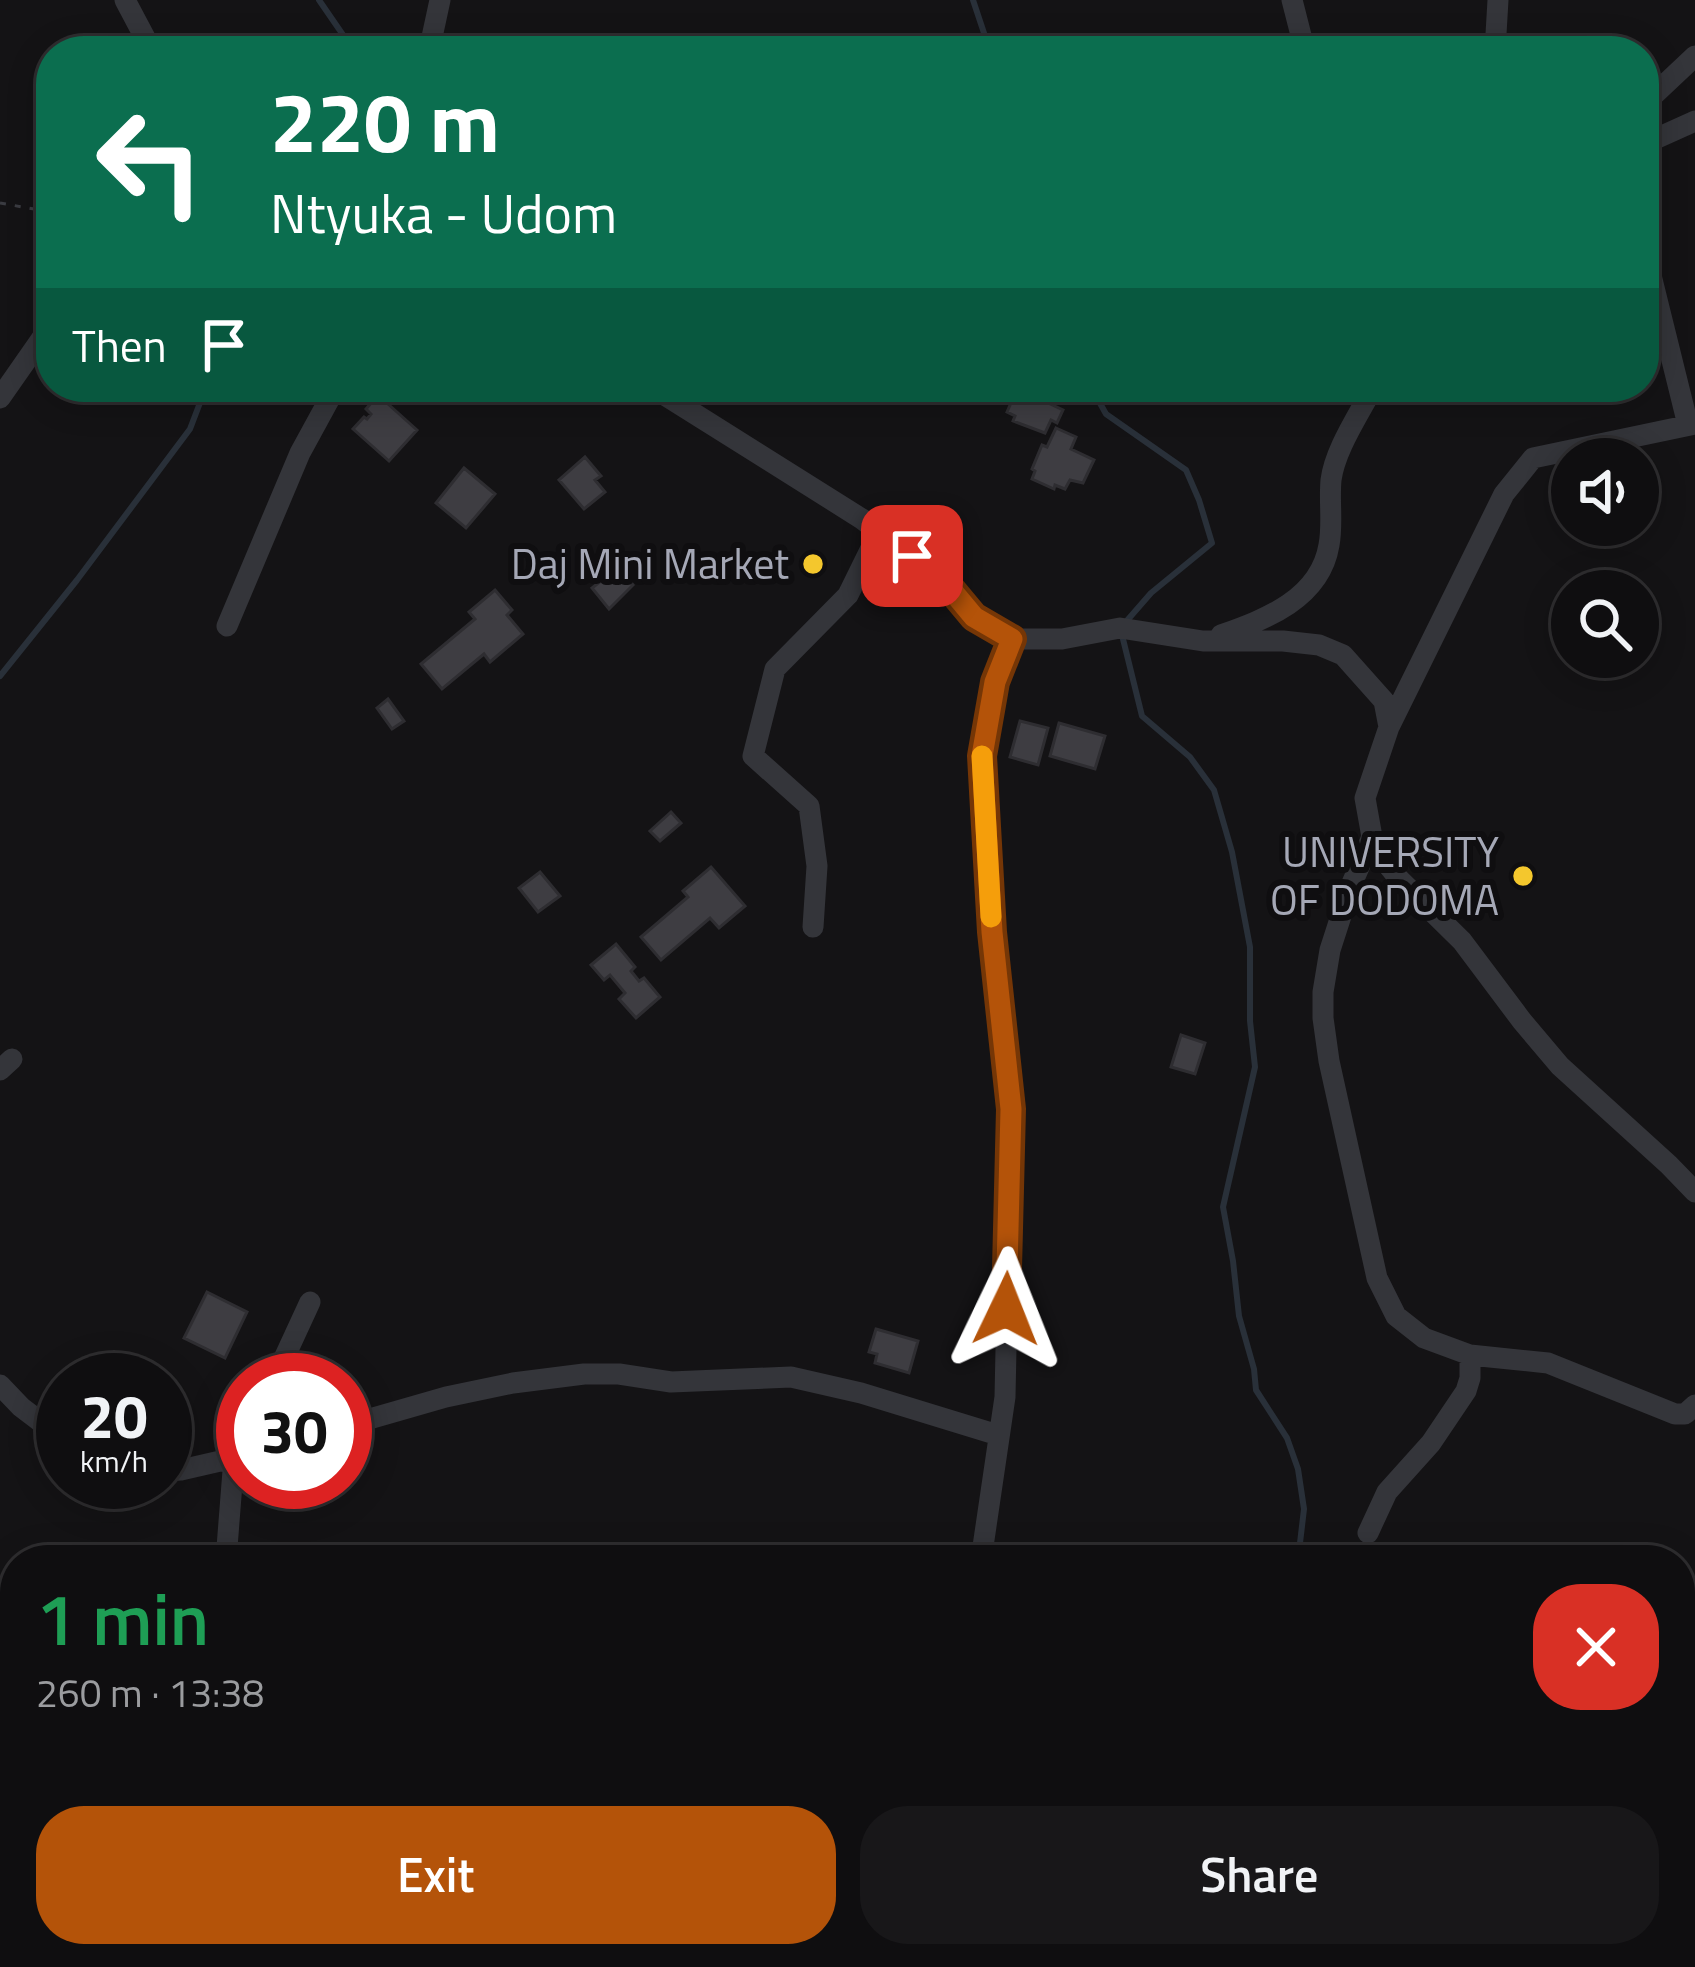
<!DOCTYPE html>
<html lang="en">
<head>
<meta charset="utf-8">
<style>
	:root { --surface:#0f0e10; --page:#181719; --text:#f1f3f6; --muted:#9b9c9f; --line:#2f2e30; --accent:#b45309 }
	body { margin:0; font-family:"Titillium Web",sans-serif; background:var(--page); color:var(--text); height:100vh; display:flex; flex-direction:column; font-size:45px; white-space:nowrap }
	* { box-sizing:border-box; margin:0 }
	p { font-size:39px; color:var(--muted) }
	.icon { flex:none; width:66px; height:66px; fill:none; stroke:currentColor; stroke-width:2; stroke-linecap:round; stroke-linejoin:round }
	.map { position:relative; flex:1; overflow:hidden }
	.details { position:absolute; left:0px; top:1545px; width:1695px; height:423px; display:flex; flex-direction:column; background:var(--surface); border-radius:48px 48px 0 0; box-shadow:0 6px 30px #0003,0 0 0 3px var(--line) }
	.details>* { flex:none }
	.guide { position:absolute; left:36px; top:36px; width:1623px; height:366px; border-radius:48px; box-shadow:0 6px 30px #0003,0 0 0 3px var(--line); background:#0b6e4f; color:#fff; overflow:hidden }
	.fabs { position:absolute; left:1551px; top:438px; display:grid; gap:24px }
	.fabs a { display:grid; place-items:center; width:108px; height:108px; border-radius:50%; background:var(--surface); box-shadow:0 6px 30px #0003,0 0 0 3px var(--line); font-size:60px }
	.speed { position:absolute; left:36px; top:1353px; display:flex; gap:24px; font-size:60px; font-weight:700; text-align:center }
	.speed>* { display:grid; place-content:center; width:156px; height:156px; border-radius:50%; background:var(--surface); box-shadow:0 6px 30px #0003,0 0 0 3px var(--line); line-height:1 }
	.speed small { font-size:30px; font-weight:400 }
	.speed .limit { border:18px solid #d22; background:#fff; color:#111 }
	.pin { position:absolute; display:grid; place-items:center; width:102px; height:102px; color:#fff; margin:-51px; border-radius:24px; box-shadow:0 6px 18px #0006 }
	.me { position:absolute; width:132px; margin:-66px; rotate:2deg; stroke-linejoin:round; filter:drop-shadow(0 0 9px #0008) }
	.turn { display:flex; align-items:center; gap:42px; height:252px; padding:0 36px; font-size:54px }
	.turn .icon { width:156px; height:156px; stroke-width:2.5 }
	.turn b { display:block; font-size:84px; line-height:102px }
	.then { display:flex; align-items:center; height:114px; padding:0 36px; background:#0003; gap:24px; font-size:45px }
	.round { display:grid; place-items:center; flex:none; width:126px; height:126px; border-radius:48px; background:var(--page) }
	.overview { display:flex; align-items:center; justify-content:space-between; height:204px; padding:0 36px }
	h1 { font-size:72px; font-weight:600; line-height:90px; color:#1e9e55 }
	.button { display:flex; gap:24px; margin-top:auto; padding:24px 36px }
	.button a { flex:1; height:138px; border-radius:48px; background:var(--accent); color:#fff; font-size:48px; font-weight:600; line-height:138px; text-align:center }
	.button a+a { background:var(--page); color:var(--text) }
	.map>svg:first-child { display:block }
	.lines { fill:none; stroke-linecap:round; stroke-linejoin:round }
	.stream { stroke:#293039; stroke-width:6 }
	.building { fill:#3e3d42; stroke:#2e2d31; stroke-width:3 }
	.path { stroke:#3a3b41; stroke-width:3; stroke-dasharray:6 9; stroke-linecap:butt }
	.street { stroke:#34353a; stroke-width:21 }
	.route-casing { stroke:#753606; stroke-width:30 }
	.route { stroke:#b45309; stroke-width:21 }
	.slow { stroke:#f59e0b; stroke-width:21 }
	.poi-dot { fill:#f4c72d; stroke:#0f0e10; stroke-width:4.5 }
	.labels { text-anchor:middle; stroke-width:12; stroke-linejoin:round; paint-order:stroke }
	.poi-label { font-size:42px; fill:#a5a8b6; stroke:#0f0e10; text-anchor:end }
</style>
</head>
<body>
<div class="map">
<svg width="1695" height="1967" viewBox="0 0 1695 1967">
	<rect width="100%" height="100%" fill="#141315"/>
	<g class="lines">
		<path class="stream" d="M319,0L352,48L349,51
			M973,0L990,51
			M1091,387L1106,414L1186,470L1199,500L1212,543L1151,593L1124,624
			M1122,635L1142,716L1190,757L1214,790L1232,852L1250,947V1021L1255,1067L1223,1207L1233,1261L1239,1316L1254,1369L1256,1390L1287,1438L1298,1469L1304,1509L1298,1560
			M0,676L77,580L190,429L206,387
			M1334,1967L1340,1953"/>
	</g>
	<path class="building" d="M1028,387L1044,395L1042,400L1063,410L1057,423L1051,420L1045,433L1013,421L1015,416L1007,412L1017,389L1025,393Z
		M378,395L417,430L389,461L353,429L364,417L367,419L371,414L366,409Z
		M1056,428L1076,437L1071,449L1094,460L1083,483L1070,480L1065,489L1055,485L1054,489L1032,479L1035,471L1032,469L1042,445L1047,447Z
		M585,457L601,476L595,480L605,492L584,509L559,480Z
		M464,468L495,494L466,528L436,503Z
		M614,562L633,585L609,609L592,588L601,581L597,576Z
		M495,590L512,610L507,615L523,634L490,662L484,654L442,689L421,664L475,619L469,612Z
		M388,699L404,721L392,729L377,708Z
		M1020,721L1048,728L1038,765L1010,757Z
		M1059,723L1105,736L1095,769L1050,756Z
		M671,812L681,823L660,841L650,831Z
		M711,867L745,906L719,928L710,918L661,960L641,937L688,897L683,891Z
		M540,872L560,896L538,912L519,888Z
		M616,944L635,967L631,971L639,981L644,978L660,997L636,1018L619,999L625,993L610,975L604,980L591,965Z
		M1181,1035L1205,1043L1195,1074L1171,1067Z
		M207,1292L247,1312L225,1358L184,1338Z
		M876,1329L918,1341L909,1373L875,1363L877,1354L869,1352Z"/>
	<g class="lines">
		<path class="path" d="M0,203L51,212"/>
		<path class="street" d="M125,0L152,51
			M1292,0L1305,51
			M429,51L440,0
			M1495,51L1498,0
			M1644,104L1695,56
			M1644,144L1695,121
			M1644,247L1688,425
			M652,387L862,519L944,581L974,617L1012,639H1062L1120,628L1203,641H1283L1319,645L1343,655L1384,701L1389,727L1365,798L1372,837L1384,860L1399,879L1462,941L1522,1021L1560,1066L1669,1165L1695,1192
			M0,398L51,325
			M227,626L300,453L336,387
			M1221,635C1266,619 1320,599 1329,545C1333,524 1329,502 1331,480C1335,449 1359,415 1373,387
			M1389,727L1504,494L1533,458L1695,424
			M1372,837L1350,888L1330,950L1323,992V1018L1329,1061L1377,1278L1396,1316L1424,1338L1470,1355L1548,1363L1675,1414H1685L1695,1405
			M813,927L817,866L809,806L753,756L775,669L848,595L879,532
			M0,1070L12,1059
			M274,1380L310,1302
			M0,1385L21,1407L63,1439
			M345,1426L446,1397L513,1383L584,1374H619L671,1382L791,1377L861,1393L998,1435
			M165,1471L181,1470L242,1456
			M1368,1533L1387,1492L1431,1443L1466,1391L1470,1378V1355
			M226,1560L234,1458L243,1441
			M981,1560L1005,1397L1011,1109L992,932L982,756L995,682L1012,639
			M1680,1721H1695
			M0,1765L15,1773
			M75,1967L89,1953
			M420,1967L431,1953
			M917,1967L919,1953"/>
	</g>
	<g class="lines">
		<defs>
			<path id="route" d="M912,556L944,581L974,617L1012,639L995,682L982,756L992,932L1011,1109L1006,1309"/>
		</defs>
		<use href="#route" class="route-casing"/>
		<use href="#route" class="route"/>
		<path class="slow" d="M982,756L991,917"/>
	</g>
	<g class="poi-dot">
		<circle cx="813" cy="564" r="12"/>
		<circle cx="1523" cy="876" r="12"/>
	</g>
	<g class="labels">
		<g class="poi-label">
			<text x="789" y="579">Daj Mini Market</text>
			<text x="1499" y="867">UNIVERSITY<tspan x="1499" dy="48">OF DODOMA</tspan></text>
		</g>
	</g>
</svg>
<div class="fabs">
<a><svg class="icon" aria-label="sound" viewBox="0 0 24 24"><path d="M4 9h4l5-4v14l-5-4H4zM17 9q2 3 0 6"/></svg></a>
<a><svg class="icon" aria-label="search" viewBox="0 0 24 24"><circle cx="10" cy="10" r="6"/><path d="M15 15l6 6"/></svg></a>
</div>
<div class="speed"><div>20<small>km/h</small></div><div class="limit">30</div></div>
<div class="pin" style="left:912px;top:556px;background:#d93025"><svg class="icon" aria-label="arrive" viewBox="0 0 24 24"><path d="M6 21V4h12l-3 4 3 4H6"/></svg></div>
<svg class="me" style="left:1006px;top:1309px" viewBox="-20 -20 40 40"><path d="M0-17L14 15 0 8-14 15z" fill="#b45309" stroke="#fff" stroke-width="4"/></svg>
<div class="guide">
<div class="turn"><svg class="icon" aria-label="left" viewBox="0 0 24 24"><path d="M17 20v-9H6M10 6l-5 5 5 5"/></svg><div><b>220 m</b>Ntyuka - Udom</div></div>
<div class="then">Then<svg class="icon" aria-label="arrive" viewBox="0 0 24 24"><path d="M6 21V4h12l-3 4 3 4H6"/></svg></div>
</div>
<section class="details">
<div class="overview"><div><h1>1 min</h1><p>260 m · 13:38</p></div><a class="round" style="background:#d93025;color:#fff"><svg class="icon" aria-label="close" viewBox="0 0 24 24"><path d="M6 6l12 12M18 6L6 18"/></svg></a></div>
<div class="button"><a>Exit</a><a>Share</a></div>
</section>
</div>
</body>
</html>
